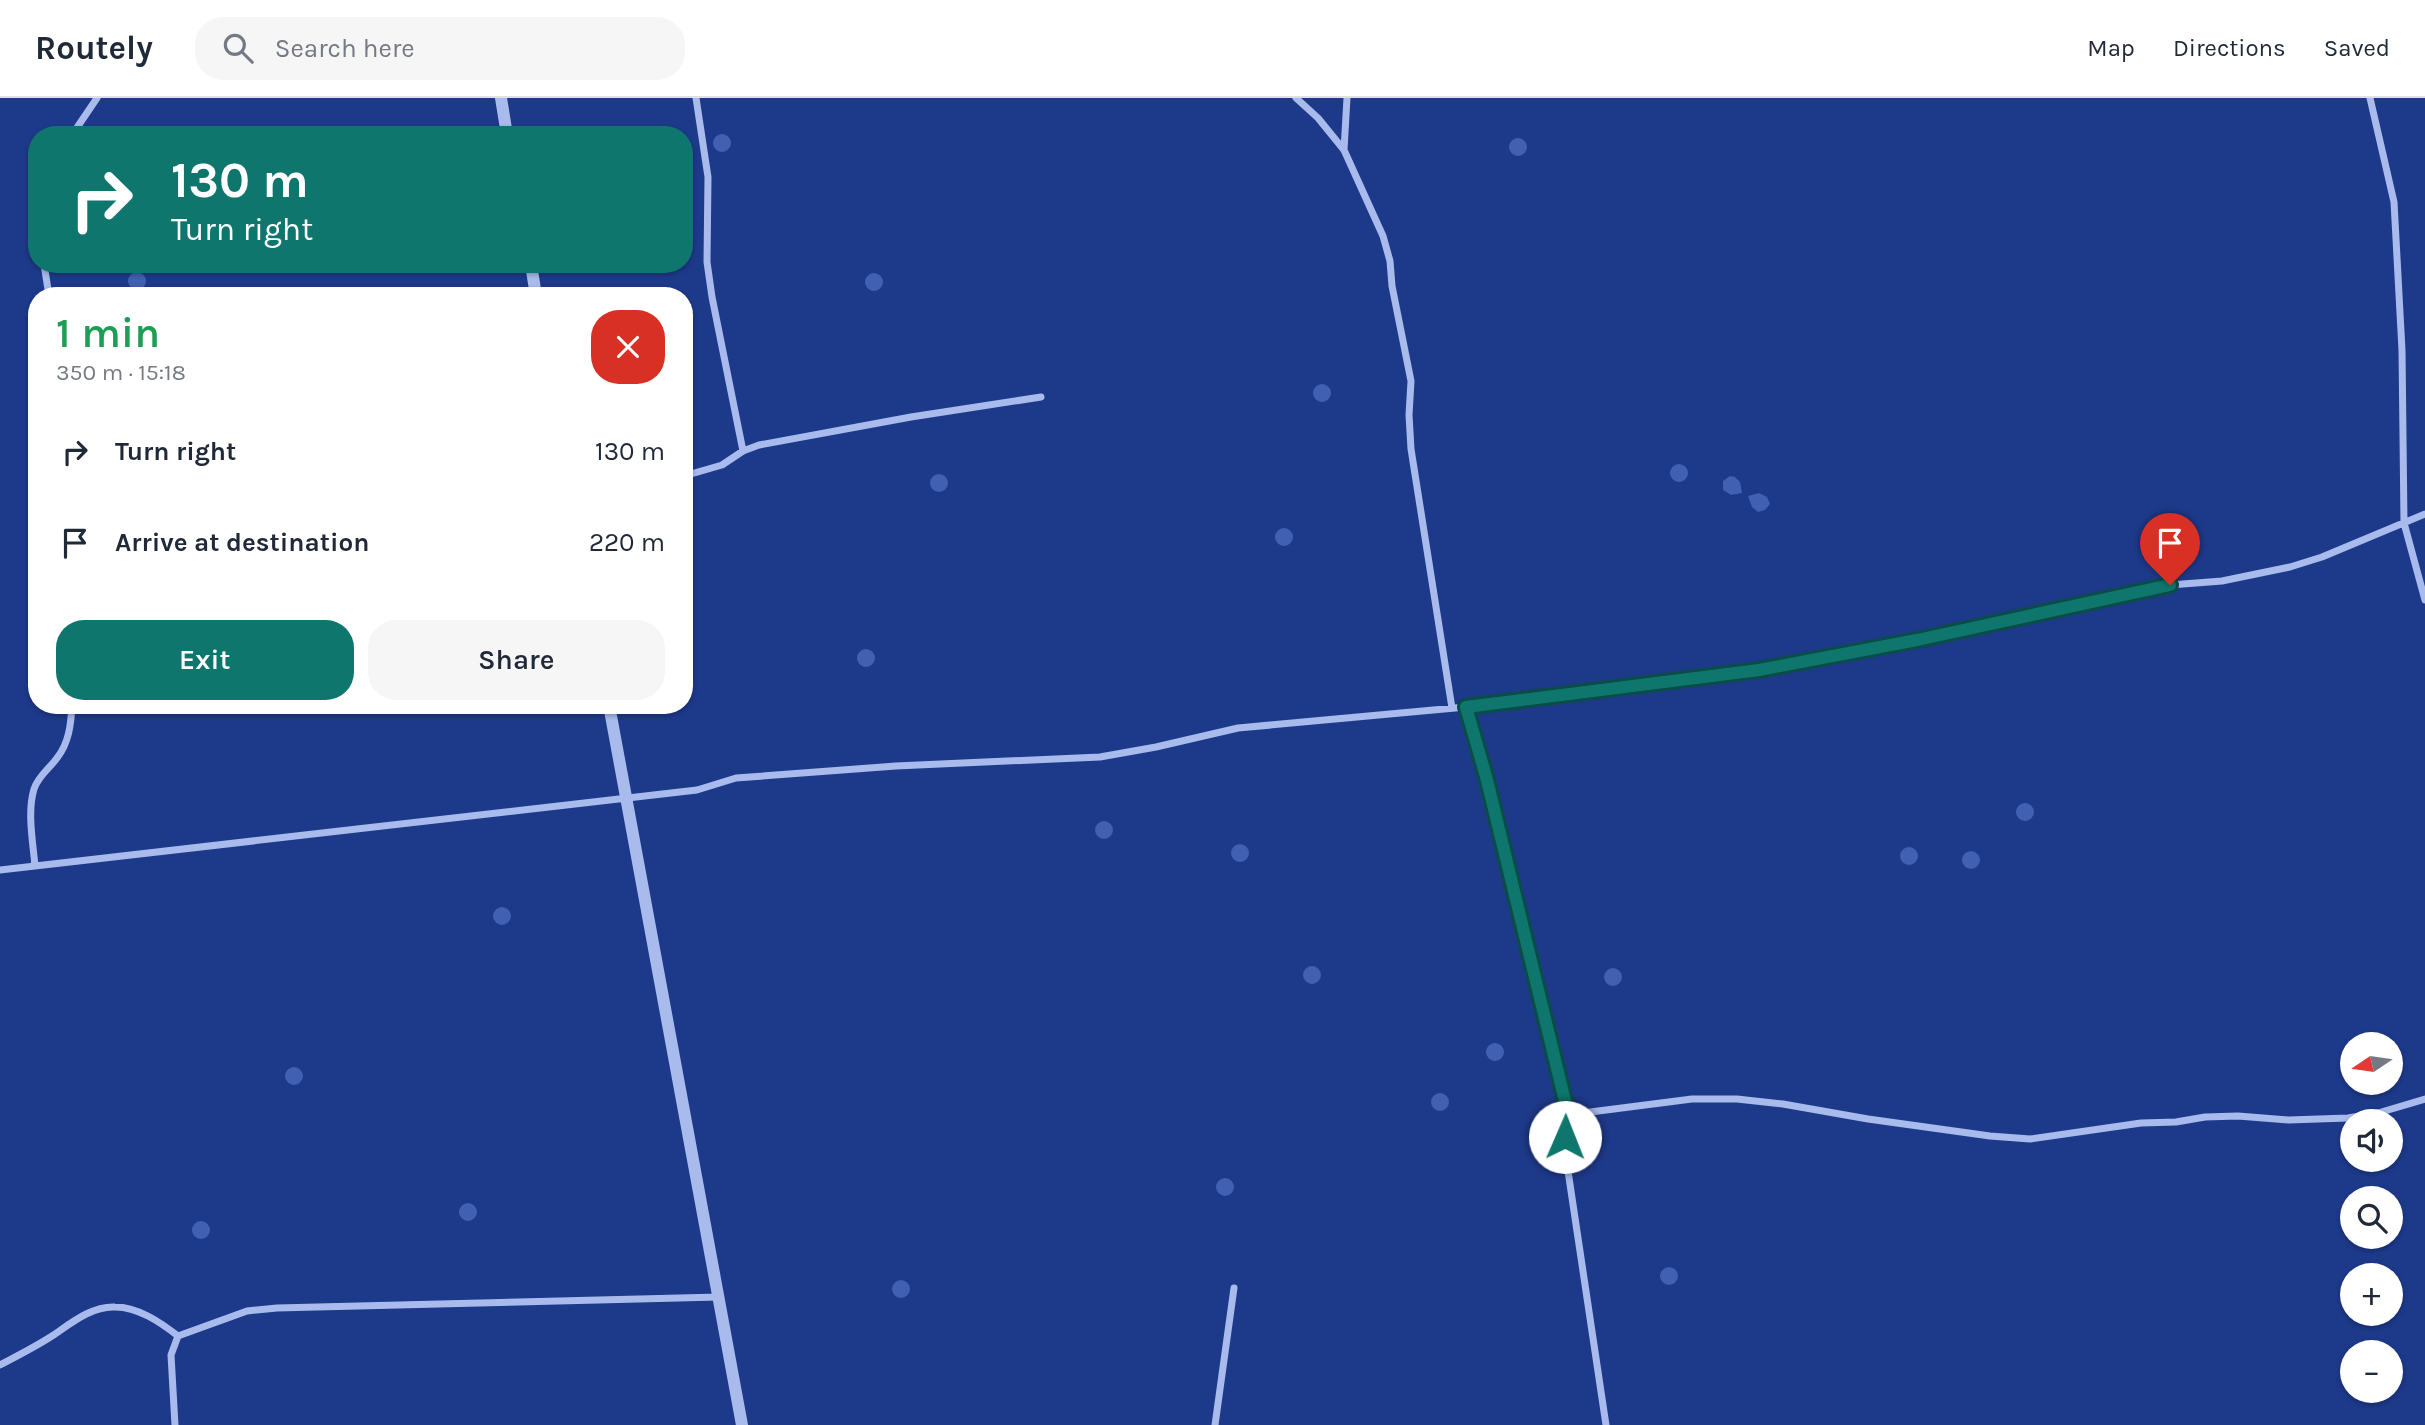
<!DOCTYPE html>
<html lang="en">
<head>
<meta charset="utf-8">
<style>
	:root { --surface:#fff; --page:#f6f6f7; --text:#1f2937; --muted:#747a83; --line:#e0e1e3; --accent:#0f766e }
	body { margin:0; font-family:Karla,sans-serif; background:var(--page); color:var(--text); height:100vh; display:flex; flex-direction:column; font-size:26px; white-space:nowrap }
	* { box-sizing:border-box; margin:0 }
	p { font-size:23px; color:var(--muted) }
	.icon { flex:none; width:38px; height:38px; fill:none; stroke:currentColor; stroke-width:2; stroke-linecap:round; stroke-linejoin:round }
	.map { position:relative; flex:1; overflow:hidden }
	.side { position:absolute; left:28px; top:189px; width:665px; height:427px; display:flex; flex-direction:column; background:var(--surface); border-radius:28px; box-shadow:0 2px 5px #0004 }
	.side>* { flex:none }
	.hud { position:absolute; left:28px; top:28px; width:665px; height:147px; border-radius:28px; box-shadow:0 2px 5px #0004; background:#0f766e; color:#fff; overflow:hidden }
	.needle { width:46px; rotate:257deg }
	.tools { position:absolute; left:2340px; top:934px; display:grid; gap:14px }
	.tools a { display:grid; place-items:center; width:63px; height:63px; border-radius:50%; background:var(--surface); box-shadow:0 2px 5px #0004; font-size:35px }
	.pin { position:absolute; display:grid; place-items:center; width:60px; height:60px; color:#fff; margin:-72px -30px; border-radius:50% 50% 50% 0; rotate:-45deg; box-shadow:0 0 7px #0007 }
	.pin .icon { rotate:45deg }
	.me { position:absolute; width:77px; margin:-38px; rotate:1deg; stroke-linejoin:round; filter:drop-shadow(0 0 5px #0008) }
	.turn { display:flex; align-items:center; gap:24px; height:147px; padding:0 28px; font-size:32px }
	.turn .icon { width:91px; height:91px; stroke-width:2.5 }
	.turn b { display:block; font-size:49px; line-height:60px }
	.round { display:grid; place-items:center; flex:none; width:74px; height:74px; border-radius:28px; background:var(--page) }
	.headline { display:flex; align-items:center; justify-content:space-between; height:119px; padding:0 28px }
	h1 { font-size:42px; font-weight:600; line-height:52px; color:#1e9e55 }
	.button { display:flex; gap:14px; margin-top:auto; padding:14px 28px }
	.button a { flex:1; height:80px; border-radius:28px; background:var(--accent); color:#fff; font-size:28px; font-weight:600; line-height:80px; text-align:center }
	.button a+a { background:var(--page); color:var(--text) }
	ul { padding:0; list-style:none }
	li { display:flex; align-items:center; gap:21px; height:91px; padding:0 28px }
	li div { flex:1 }
	li b { display:block; font-size:26px }
	li em { font-style:normal }
	header { display:flex; align-items:center; gap:42px; box-sizing:border-box; height:98px; padding:0 35px; background:var(--surface); border-bottom:2px solid var(--line) }
	header strong { font-size:33px }
	nav { display:flex; gap:38px; margin-inline-start:auto; font-size:24px }
	.search { width:490px; height:63px; background:var(--page); display:flex; align-items:center; gap:18px; box-sizing:border-box; padding:0 24px; border-radius:28px; color:var(--muted); font-size:26px }
	.map>svg:first-child { display:block }
	.building { fill:#4160b1 }
	.lines { fill:none; stroke-linecap:round; stroke-linejoin:round }
	.minor { stroke:#a8bbec; stroke-width:7 }
	.tertiary { stroke:#a8bbec; stroke-width:12 }
	.route-casing { stroke:#0a4d48; stroke-width:18 }
	.route { stroke:#0f766e; stroke-width:12 }
</style>
</head>
<body>
<header>
<strong>Routely</strong>
<div class="search"><svg class="icon" aria-label="search" viewBox="0 0 24 24"><circle cx="10" cy="10" r="6"/><path d="M15 15l6 6"/></svg>Search here</div>
<nav><a>Map</a><a>Directions</a><a>Saved</a></nav>
</header>
<div class="map">
<svg width="2425" height="1327" viewBox="0 0 2425 1327">
	<rect width="100%" height="100%" fill="#1d398a"/>
	<path class="building" d="M713 45a9 9 0 1 1 18 0a9 9 0 1 1-18 0Z
		M1509 49a9 9 0 1 1 18 0a9 9 0 1 1-18 0Z
		M128 183a9 9 0 1 1 18 0a9 9 0 1 1-18 0Z
		M865 184a9 9 0 1 1 18 0a9 9 0 1 1-18 0Z
		M1313 295a9 9 0 1 1 18 0a9 9 0 1 1-18 0Z
		M1670 375a9 9 0 1 1 18 0a9 9 0 1 1-18 0Z
		M930 385a9 9 0 1 1 18 0a9 9 0 1 1-18 0Z
		M1730,378L1735,379L1740,384L1742,395L1731,397L1723,392V383Z
		M1759,395L1767,399L1770,406L1765,412L1758,414L1752,409L1748,398Z
		M1275 439a9 9 0 1 1 18 0a9 9 0 1 1-18 0Z
		M857 560a9 9 0 1 1 18 0a9 9 0 1 1-18 0Z
		M2016 714a9 9 0 1 1 18 0a9 9 0 1 1-18 0Z
		M1095 732a9 9 0 1 1 18 0a9 9 0 1 1-18 0Z
		M1231 755a9 9 0 1 1 18 0a9 9 0 1 1-18 0Z
		M1900 758a9 9 0 1 1 18 0a9 9 0 1 1-18 0Z
		M1962 762a9 9 0 1 1 18 0a9 9 0 1 1-18 0Z
		M493 818a9 9 0 1 1 18 0a9 9 0 1 1-18 0Z
		M1303 877a9 9 0 1 1 18 0a9 9 0 1 1-18 0Z
		M1604 879a9 9 0 1 1 18 0a9 9 0 1 1-18 0Z
		M1486 954a9 9 0 1 1 18 0a9 9 0 1 1-18 0Z
		M285 978a9 9 0 1 1 18 0a9 9 0 1 1-18 0Z
		M1431 1004a9 9 0 1 1 18 0a9 9 0 1 1-18 0Z
		M1216 1089a9 9 0 1 1 18 0a9 9 0 1 1-18 0Z
		M459 1114a9 9 0 1 1 18 0a9 9 0 1 1-18 0Z
		M192 1132a9 9 0 1 1 18 0a9 9 0 1 1-18 0Z
		M1660 1178a9 9 0 1 1 18 0a9 9 0 1 1-18 0Z
		M892 1191a9 9 0 1 1 18 0a9 9 0 1 1-18 0Z"/>
	<g class="lines">
		<path class="minor" d="M696,0L708,79L707,164L712,199L743,353
			M1296,0L1318,20L1344,52L1383,138L1390,163L1392,188L1411,283L1409,317L1411,351L1452,610
			M2370,0L2394,104L2402,252L2404,425L2425,502
			M72,37L97,0
			M1344,52L1347,0
			M37,90L34,102L37,119
			M44,166L49,198
			M684,378L722,367L743,353L759,347L911,319L1041,299
			M1466,609L1487,683L1566,1007L1565,1053L1606,1327
			M35,768C33,745 27,714 34,691C38,678 50,670 57,660C69,645 71,626 72,607
			M0,772L697,692L736,680L896,668L1100,659L1156,649L1238,630L1466,609L1759,572L1917,542L2170,487L2222,483L2290,469L2322,459L2425,416
			M1567,1017L1692,1001H1737L1783,1006L1868,1021L1990,1038L2030,1041L2141,1025L2176,1024L2205,1019L2238,1018L2289,1022L2348,1020L2378,1015L2425,1001
			M178,1238L247,1213L277,1210L719,1199
			M0,1267C17,1258 35,1249 52,1238C70,1226 91,1208 115,1209C138,1209 160,1224 178,1238
			M175,1327L171,1257L178,1238
			M1215,1327L1234,1190"/>
		<path class="tertiary" d="M501,0L507,37
			M531,166L536,198
			M609,607L742,1327"/>
	</g>
	<g class="lines">
		<defs>
			<path id="route" d="M1565,1039L1566,1007L1487,682L1466,609L1759,572L1917,542L2170,487"/>
		</defs>
		<use href="#route" class="route-casing"/>
		<use href="#route" class="route"/>
	</g>
</svg>
<div class="tools">
<a><svg class="needle" viewBox="-14 -14 28 28"><path d="M0-13l5 13h-10z" fill="#e53935"/><path d="M0 13l5-13h-10z" fill="#747a83"/></svg></a>
<a><svg class="icon" aria-label="sound" viewBox="0 0 24 24"><path d="M4 9h4l5-4v14l-5-4H4zM17 9q2 3 0 6"/></svg></a>
<a><svg class="icon" aria-label="search" viewBox="0 0 24 24"><circle cx="10" cy="10" r="6"/><path d="M15 15l6 6"/></svg></a>
<a>+</a>
<a>−</a>
</div>
<div class="pin" style="left:2170px;top:487px;background:#d93025"><svg class="icon" aria-label="arrive" viewBox="0 0 24 24"><path d="M6 21V4h12l-3 4 3 4H6"/></svg></div>
<svg class="me" style="left:1565px;top:1039px" viewBox="-20 -20 40 40"><circle r="19" fill="#fff"/><path d="M0-13L10 11 0 6-10 11z" fill="#0f766e"/></svg>
<div class="hud">
<div class="turn"><svg class="icon" aria-label="right" viewBox="0 0 24 24"><path d="M7 20v-9h11M14 6l5 5-5 5"/></svg><div><b>130 m</b>Turn right</div></div>
</div>
<section class="side">
<div class="headline"><div><h1>1 min</h1><p>350 m · 15:18</p></div><a class="round" style="background:#d93025;color:#fff"><svg class="icon" aria-label="close" viewBox="0 0 24 24"><path d="M6 6l12 12M18 6L6 18"/></svg></a></div>
<ul>
<li><svg class="icon" aria-label="right" viewBox="0 0 24 24"><path d="M7 20v-9h11M14 6l5 5-5 5"/></svg><div><b>Turn right</b></div><em>130 m</em></li>
<li><svg class="icon" aria-label="arrive" viewBox="0 0 24 24"><path d="M6 21V4h12l-3 4 3 4H6"/></svg><div><b>Arrive at destination</b></div><em>220 m</em></li>
</ul>
<div class="button"><a>Exit</a><a>Share</a></div>
</section>
</div>
</body>
</html>
